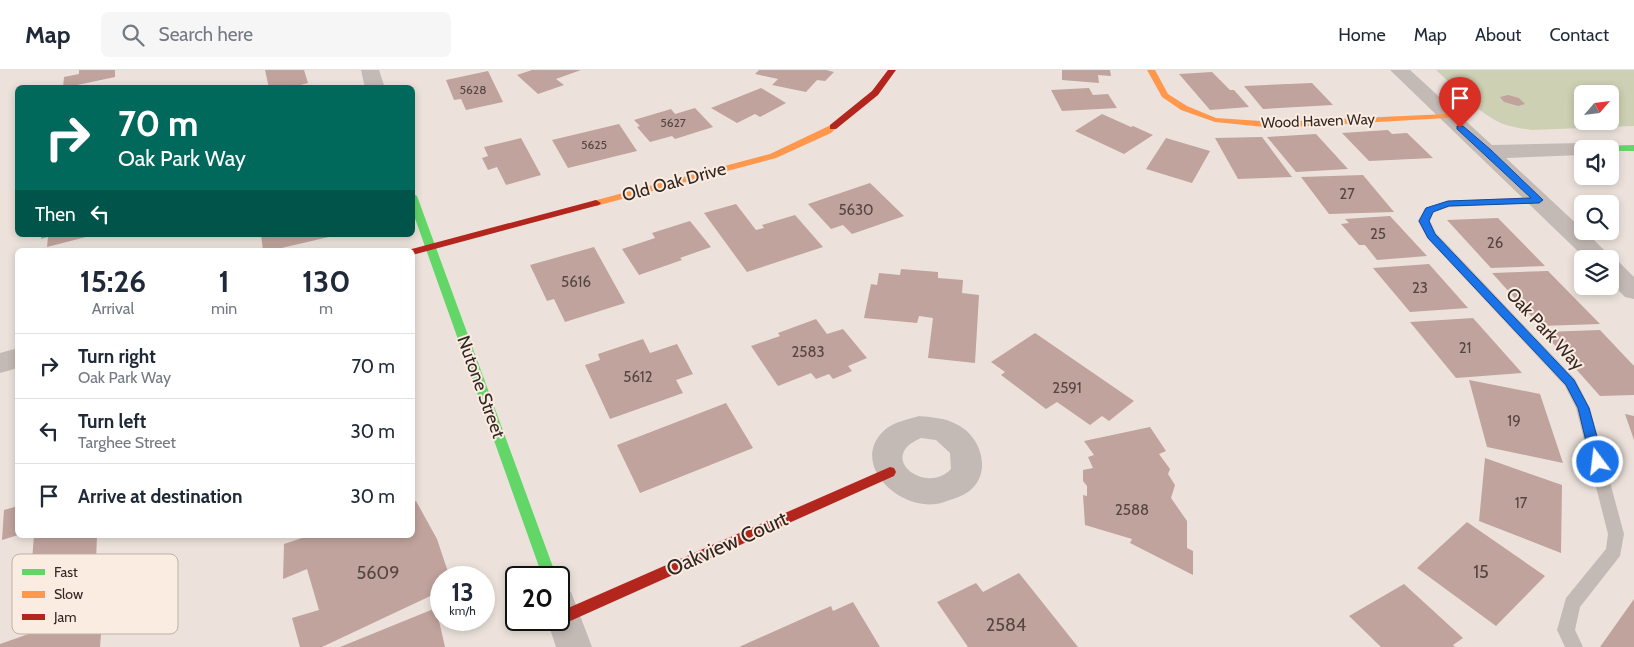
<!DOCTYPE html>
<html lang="en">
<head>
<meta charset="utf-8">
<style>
	:root { --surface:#fff; --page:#f6f6f7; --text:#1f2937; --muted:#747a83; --line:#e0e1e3 }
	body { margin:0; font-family:Cabin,sans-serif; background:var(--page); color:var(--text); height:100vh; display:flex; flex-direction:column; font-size:19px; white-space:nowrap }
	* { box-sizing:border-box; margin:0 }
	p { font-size:16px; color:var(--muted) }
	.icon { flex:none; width:28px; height:28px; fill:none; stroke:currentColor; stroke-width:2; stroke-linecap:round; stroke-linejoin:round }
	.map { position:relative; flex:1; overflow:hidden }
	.side { position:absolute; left:15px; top:178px; width:400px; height:290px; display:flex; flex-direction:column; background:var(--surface); border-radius:8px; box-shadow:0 2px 8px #0003 }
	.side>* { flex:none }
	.top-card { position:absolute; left:15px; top:15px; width:400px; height:152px; border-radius:8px; box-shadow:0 2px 8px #0003; background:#00695c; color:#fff; overflow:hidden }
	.needle { width:32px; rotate:62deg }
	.fabs { position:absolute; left:1574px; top:15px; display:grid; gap:10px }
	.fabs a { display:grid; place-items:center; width:45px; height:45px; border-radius:8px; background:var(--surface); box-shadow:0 2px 8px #0003; font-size:25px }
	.speed { position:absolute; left:430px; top:496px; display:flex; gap:10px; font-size:25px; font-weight:700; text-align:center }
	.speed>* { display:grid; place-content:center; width:65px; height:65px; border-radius:50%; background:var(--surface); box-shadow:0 2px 8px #0003; line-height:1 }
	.speed small { font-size:12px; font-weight:400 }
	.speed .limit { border:2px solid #111; border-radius:8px; background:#fff; color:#111 }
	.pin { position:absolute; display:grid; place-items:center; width:42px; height:42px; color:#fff; margin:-51px -21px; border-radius:50% 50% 50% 0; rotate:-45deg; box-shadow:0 0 5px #0007 }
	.pin .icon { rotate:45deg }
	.me { position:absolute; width:55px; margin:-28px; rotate:345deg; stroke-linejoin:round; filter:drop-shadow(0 0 4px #0008) }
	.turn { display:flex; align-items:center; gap:18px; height:105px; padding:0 20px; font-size:22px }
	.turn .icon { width:65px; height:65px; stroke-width:2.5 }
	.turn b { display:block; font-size:35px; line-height:42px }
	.then { display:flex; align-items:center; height:48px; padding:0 20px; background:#0003; gap:10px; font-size:19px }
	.eta { display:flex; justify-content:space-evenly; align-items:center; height:85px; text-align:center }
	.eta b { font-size:30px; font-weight:800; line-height:35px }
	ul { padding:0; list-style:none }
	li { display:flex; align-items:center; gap:15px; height:65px; padding:0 20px; border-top:1px solid var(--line) }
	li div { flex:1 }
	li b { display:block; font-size:19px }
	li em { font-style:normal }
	header { display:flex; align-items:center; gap:30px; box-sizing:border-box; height:70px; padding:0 25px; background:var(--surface); border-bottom:1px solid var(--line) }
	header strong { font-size:24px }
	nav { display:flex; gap:28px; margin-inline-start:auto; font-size:18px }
	.search { width:350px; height:45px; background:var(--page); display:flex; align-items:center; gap:12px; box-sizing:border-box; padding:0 18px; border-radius:8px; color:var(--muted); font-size:19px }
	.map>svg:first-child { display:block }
	.green { fill:#ced0b4; fill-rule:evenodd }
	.building { fill:#c0a39c }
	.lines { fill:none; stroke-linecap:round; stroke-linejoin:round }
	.lane { fill:#c4bab5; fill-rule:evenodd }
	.street { fill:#c4bab5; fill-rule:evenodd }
	.fast { fill:#63d668; fill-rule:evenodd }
	.slow { fill:#ff974d; fill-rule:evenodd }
	.jam { fill:#b3261e; fill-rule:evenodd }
	.route { fill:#1a73e8; stroke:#114b97 }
	.labels { text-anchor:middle; stroke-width:4; stroke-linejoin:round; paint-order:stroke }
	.far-number-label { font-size:12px; fill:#564642 }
	.far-street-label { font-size:15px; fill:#332724; stroke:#faece1 }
	.number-label { font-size:15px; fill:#564642 }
	.street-label { font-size:18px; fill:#332724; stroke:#faece1 }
	.near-number-label { font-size:18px; fill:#564642 }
	.near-street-label { font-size:21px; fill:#332724; stroke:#faece1 }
	.key { fill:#faece1; stroke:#beb1a8; stroke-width:1 }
	.key-label { font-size:14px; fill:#332724 }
</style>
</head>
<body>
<header>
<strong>Map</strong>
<div class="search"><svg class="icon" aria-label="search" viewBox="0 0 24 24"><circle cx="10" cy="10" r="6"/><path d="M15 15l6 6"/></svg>Search here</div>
<nav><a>Home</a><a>Map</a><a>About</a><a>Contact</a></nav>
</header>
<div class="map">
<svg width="1634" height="577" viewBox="0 0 1634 577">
	<rect width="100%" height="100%" fill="#ece2db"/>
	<path class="green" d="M1436,0H1634V56L1531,60C1519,58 1504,56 1493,49C1472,37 1454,16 1436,0ZM1582,24H1610V51H1582Z"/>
	<path class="building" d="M79,0H115V7L63,18L64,7L79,4Z
		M265,0H304L308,13L289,18H269Z
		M532,0H581L556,9L564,15L538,24L517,5Z
		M759,0H826L834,2L825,11L817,10L806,22L772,15L778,9L755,4Z
		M1062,0H1110L1111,6L1098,5L1099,13L1062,10Z
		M488,1L503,32L466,40L461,29L454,30L446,10Z
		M1212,2L1230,20H1234L1249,37L1210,40L1179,4Z
		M1312,13L1333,35L1263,39L1244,16Z
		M761,18L786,33L760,47L755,44L737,53L711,38Z
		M1089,18L1093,25L1108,24L1117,38L1062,41L1051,20Z
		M1508,25L1519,28L1525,34L1518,36L1504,32L1500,27Z
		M695,38L713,57L675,69L672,66L650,72L637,57L640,56L634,50L671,39L675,44Z
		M1102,44L1131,57L1133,56L1153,65L1124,84L1075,61Z
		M619,54L637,81L568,98L552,70Z
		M1388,60L1392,64L1407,63L1433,88L1369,91L1342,63Z
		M1316,64L1348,99L1296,102L1267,67Z
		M1262,67L1292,107L1238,109L1215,68Z
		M521,68L541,105L506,115L497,97L488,100L482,88L488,86L484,77Z
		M1166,68L1210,81L1192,113L1146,99Z
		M1363,105L1394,142L1329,144L1301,107Z
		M870,113L904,146L852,164L843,155L831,159L808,134Z
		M736,134L756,160L764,158L762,155L795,145L823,177L747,202L704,143Z
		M1390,146L1427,186L1377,190L1365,175H1359L1341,154L1349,153L1345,149Z
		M1498,148L1545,196L1491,198L1447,150Z
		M690,151L711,177L680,188L682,190L639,205L622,179L655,168L652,163Z
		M42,165H86V167L47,177L48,167L41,169Z
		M261,165H333V166L273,180H263Z
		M594,177L625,233L565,252L554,229L547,231L530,195Z
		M1429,194L1468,238L1410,242L1373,198Z
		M901,199L938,202V208L963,210L962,223L979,225L975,293L928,288L933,248L919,246L917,253L864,248L871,214L877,215L879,203L900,205Z
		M1548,201L1600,254L1540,256L1492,203Z
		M1473,248L1522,303L1456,308L1410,252Z
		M816,249L827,264L843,259L867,288L848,296L852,301L833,309L829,304L816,309L811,303L778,316L751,276L780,266L778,263Z
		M1600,260L1634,296V325L1600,326L1543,262Z
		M1035,263L1134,331L1109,351L1102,346L1090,355L1057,332L1046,339L1001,305L1005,302L991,292Z
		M643,269L650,283L677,274L693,304L676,310L683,323L610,349L585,295L600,290L598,284Z
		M1469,310L1540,324L1563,393L1487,377Z
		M726,333L753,378L640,423L617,375Z
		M1625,344L1634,346V370Z
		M1150,357L1166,381L1159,384L1170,399L1168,404L1175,415L1171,428L1187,451V478L1193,481V505L1130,473L1132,469L1085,455L1083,425L1087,426V416L1083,411V400L1093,398L1088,387L1094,385L1084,371Z
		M1485,388L1562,415L1561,483L1479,451Z
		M416,431L437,469L450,508H441V521L322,577H300L292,548L319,540L307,499L283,509L284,474L311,465H412V432Z
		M18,436V465L2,470L4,440Z
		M1467,452L1545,506L1496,556L1417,498Z
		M34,465H97L96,492L16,522L18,496L32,491Z
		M1019,503L1078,577H968L937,532L976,513L983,522Z
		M1404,514L1463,568L1453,575L1455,577H1381L1349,546Z
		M1634,529V577H1600Z
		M853,532L880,577H739L831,536L833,541Z
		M103,538L100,577H0V574Z
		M436,538L445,577H340Z"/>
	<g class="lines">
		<path class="lane" d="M1539,127L1543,128L1545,130L1543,132L1449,137L1434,142L1430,151L1436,163L1575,309L1590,338L1624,464L1620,486L1580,537L1575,560L1583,577H1565L1557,560L1566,528L1606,479L1608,464L1576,338L1565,316L1427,168L1418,151L1425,138L1448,131Z"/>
		<path class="street" d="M361,0H379L385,18H365Z
			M1390,0H1410L1492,75L1582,73L1589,75L1592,79H1582V85L1506,88L1582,159V161H1585L1613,189L1612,191L1619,192L1634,207V229L1625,227L1610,212V189H1586Z
			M18,278V298L0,303V283Z
			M919,346C931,347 945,348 956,354C982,366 993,404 968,422C962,426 956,428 950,430C946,431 940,434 936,434C896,440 847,390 887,358C895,352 909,349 919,346ZM921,368L936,370L950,383L951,399C926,426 875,387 921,368Z
			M559,517L571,522L592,577H556L547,550H559Z"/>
		<path class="fast" d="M1634,75V81H1610V79H1592L1596,76Z
			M412,123L417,126L557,508H543L412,140Z"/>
		<path class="slow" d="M1147,0H1155L1168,24L1187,36L1216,48L1274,52L1447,44L1451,46L1447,48L1274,58L1215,52L1181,40L1162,27Z
			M833,54L837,57L831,63L776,88L596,136L591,133L593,131L770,84Z"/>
		<path class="jam" d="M888,0H896L878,25L836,59H830V55L872,21Z
			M596,130L601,133L599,135L416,184L412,185V180H408Z
			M890,397L894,398L896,402L894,406L568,552L563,554L558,552L559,542Z"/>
	</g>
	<path class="route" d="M1457,56H1463L1491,80L1543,130L1539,133L1449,136L1433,142L1429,151L1435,164L1574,310L1589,338L1604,392L1602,396H1593L1591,392L1578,338L1566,315L1428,168L1419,151L1426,138L1448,131L1531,128L1457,59Z"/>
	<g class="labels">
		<g class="far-number-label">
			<text x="473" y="24">5628</text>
			<text x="673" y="57">5627</text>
			<text x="594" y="79">5625</text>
		</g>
		<g class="far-street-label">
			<text transform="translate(1318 51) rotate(-2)" y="5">Wood Haven Way</text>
		</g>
		<g class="number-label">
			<text x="1347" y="129">27</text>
			<text x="856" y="145">5630</text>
			<text x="1378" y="169">25</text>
			<text x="1495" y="178">26</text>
			<text x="576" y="217">5616</text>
			<text x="1420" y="223">23</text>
			<text x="1465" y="283">21</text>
			<text x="808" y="287">2583</text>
			<text x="638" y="312">5612</text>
			<text x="1067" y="323">2591</text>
			<text x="1514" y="356">19</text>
			<text x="1521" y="438">17</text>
			<text x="1132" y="445">2588</text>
		</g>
		<g class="street-label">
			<text transform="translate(674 112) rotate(-15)" y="6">Old Oak Drive</text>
			<text transform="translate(1545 259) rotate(47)" y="6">Oak Park Way</text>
			<text transform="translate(481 317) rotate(70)" y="6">Nutone Street</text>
		</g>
		<g class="near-number-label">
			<text x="1481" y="508">15</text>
			<text x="378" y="509">5609</text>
			<text x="1006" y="561">2584</text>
		</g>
		<g class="near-street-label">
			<text transform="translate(727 474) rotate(-24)" y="7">Oakview Court</text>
		</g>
	</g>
	<rect x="12" y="484" width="166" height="80" rx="8" class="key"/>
	<rect x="22" y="499" width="23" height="6" fill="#63d668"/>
	<rect x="22" y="521" width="23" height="7" fill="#ff974d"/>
	<rect x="22" y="544" width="23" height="6" fill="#b3261e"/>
	<g class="key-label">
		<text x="54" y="507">Fast</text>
		<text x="54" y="529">Slow</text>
		<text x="54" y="552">Jam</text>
	</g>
</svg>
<div class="fabs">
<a><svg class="needle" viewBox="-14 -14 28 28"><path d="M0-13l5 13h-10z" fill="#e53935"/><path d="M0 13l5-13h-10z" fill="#747a83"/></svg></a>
<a><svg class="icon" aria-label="sound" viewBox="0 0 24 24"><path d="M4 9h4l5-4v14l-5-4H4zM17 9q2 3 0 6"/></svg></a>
<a><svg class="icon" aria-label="search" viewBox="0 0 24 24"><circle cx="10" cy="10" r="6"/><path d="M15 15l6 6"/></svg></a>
<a><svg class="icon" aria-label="layers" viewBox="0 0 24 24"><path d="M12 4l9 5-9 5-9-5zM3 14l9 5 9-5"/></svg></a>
</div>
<div class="speed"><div>13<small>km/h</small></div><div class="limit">20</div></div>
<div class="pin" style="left:1460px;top:58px;background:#d93025"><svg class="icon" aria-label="arrive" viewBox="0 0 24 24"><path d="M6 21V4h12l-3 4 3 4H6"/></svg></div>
<svg class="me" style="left:1598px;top:392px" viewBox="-20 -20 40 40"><circle r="17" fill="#1a73e8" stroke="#fff" stroke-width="3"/><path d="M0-11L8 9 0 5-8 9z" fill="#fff"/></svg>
<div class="top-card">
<div class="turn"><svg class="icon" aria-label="right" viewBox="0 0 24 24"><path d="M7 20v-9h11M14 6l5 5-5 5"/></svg><div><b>70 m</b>Oak Park Way</div></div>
<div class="then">Then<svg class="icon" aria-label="left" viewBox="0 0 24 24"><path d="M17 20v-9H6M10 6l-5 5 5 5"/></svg></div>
</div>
<section class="side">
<div class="eta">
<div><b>15:26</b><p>Arrival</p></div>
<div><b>1</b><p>min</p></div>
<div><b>130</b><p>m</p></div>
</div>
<ul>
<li><svg class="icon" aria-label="right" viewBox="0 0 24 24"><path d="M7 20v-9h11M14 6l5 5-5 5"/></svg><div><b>Turn right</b><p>Oak Park Way</p></div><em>70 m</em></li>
<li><svg class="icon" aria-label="left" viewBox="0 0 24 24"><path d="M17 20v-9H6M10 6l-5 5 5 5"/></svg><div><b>Turn left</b><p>Targhee Street</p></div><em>30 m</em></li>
<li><svg class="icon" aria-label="arrive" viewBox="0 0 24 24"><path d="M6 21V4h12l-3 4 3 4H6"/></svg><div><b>Arrive at destination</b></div><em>30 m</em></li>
</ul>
</section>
</div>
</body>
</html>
